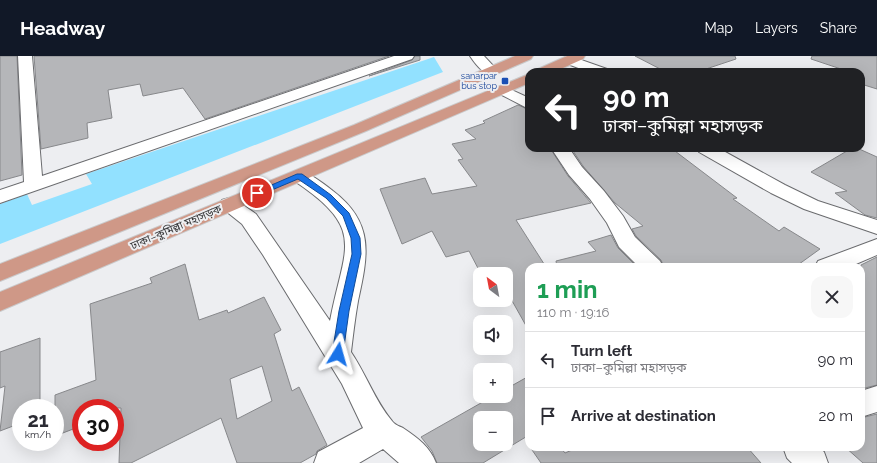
<!DOCTYPE html>
<html lang="en">
<head>
<meta charset="utf-8">
<style>
	:root { --surface:#fff; --page:#f7f7f7; --text:#2b2b33; --muted:#7c7c81; --line:#e1e1e2; --accent:#111827 }
	body { margin:0; font-family:Raleway,"Noto Sans Bengali",sans-serif; background:var(--page); color:var(--text); height:100vh; display:flex; flex-direction:column; font-size:15px; white-space:nowrap }
	* { box-sizing:border-box; margin:0 }
	p { font-size:13px; color:var(--muted) }
	.icon { flex:none; width:22px; height:22px; fill:none; stroke:currentColor; stroke-width:2; stroke-linecap:round; stroke-linejoin:round }
	.map { position:relative; flex:1; overflow:hidden }
	.details { position:absolute; left:525px; top:207px; width:340px; height:188px; display:flex; flex-direction:column; background:var(--surface); border-radius:12px; box-shadow:0 4px 16px #0002 }
	.details>* { flex:none }
	.hud { position:absolute; left:525px; top:12px; width:340px; height:84px; border-radius:12px; box-shadow:0 4px 16px #0002; background:#202124; color:#fff; overflow:hidden }
	.needle { width:26px; rotate:328deg }
	.buttons { position:absolute; left:473px; top:211px; display:grid; gap:8px }
	.buttons a { display:grid; place-items:center; width:40px; height:40px; border-radius:8px; background:var(--surface); box-shadow:0 4px 16px #0002; font-size:20px }
	.speed { position:absolute; left:12px; top:343px; display:flex; gap:8px; font-size:20px; font-weight:700; text-align:center }
	.speed>* { display:grid; place-content:center; width:52px; height:52px; border-radius:50%; background:var(--surface); box-shadow:0 4px 16px #0002; line-height:1 }
	.speed small { font-size:10px; font-weight:400 }
	.speed .limit { border:6px solid #d22; background:#fff; color:#111 }
	.pin { position:absolute; display:grid; place-items:center; width:34px; height:34px; color:#fff; margin:-17px; border:2px solid #fff; border-radius:50%; box-shadow:0 1px 4px #0007 }
	.me { position:absolute; width:44px; margin:-22px; rotate:8deg; stroke-linejoin:round; filter:drop-shadow(0 0 3px #0008) }
	.turn { display:flex; align-items:center; gap:14px; height:84px; padding:0 12px; font-size:18px }
	.turn .icon { width:52px; height:52px; stroke-width:2.5 }
	.turn b { display:block; font-size:28px; line-height:34px }
	.round { display:grid; place-items:center; flex:none; width:42px; height:42px; border-radius:12px; background:var(--page) }
	.summary { display:flex; align-items:center; justify-content:space-between; height:68px; padding:0 12px }
	h1 { font-size:24px; font-weight:700; line-height:30px; color:#1e9e55 }
	ul { padding:0; list-style:none }
	li { display:flex; align-items:center; gap:12px; height:56px; padding:0 12px; border-top:1px solid var(--line) }
	li div { flex:1 }
	li b { display:block; font-size:15px }
	li em { font-style:normal }
	header { display:flex; align-items:center; gap:24px; box-sizing:border-box; height:56px; padding:0 20px; background:var(--accent); color:#fff }
	header strong { font-size:19px }
	nav { display:flex; gap:22px; margin-inline-start:auto; font-size:14px }
	.map>svg:first-child { display:block }
	.water { fill:#92e1ff }
	.building { fill:#b5b6b9; stroke:#87888b; fill-rule:evenodd }
	.lines { fill:none; stroke-linecap:round; stroke-linejoin:round }
	.minor-casing { stroke:#6a6b6e; stroke-width:2 }
	.trunk-casing { stroke:#cacacb; stroke-width:2 }
	.minor { fill:#fff; fill-rule:evenodd }
	.trunk { fill:#cf9887; fill-rule:evenodd }
	.route { fill:#1a73e8; stroke:#114b97 }
	.transit-dot { fill:#1a4fb4; stroke:#edeef1; stroke-width:1.5 }
	.labels { text-anchor:middle; stroke-width:4; stroke-linejoin:round; paint-order:stroke }
	.far-transit-label { font-size:9px; fill:#164399; stroke:#edeef1; text-anchor:end }
	.street-label { font-size:11px; fill:#343436; stroke:#edeef1 }
</style>
</head>
<body>
<header>
<strong>Headway</strong>
<nav><a>Map</a><a>Layers</a><a>Share</a></nav>
</header>
<div class="map">
<svg width="877" height="407" viewBox="0 0 877 407">
	<rect width="100%" height="100%" fill="#edeef1"/>
	<path class="water" d="M434,1L443,16L0,188V148L27,138L32,149L92,128L86,118Z"/>
	<path class="building" d="M0,0H17L22,119L0,125Z
		M34,0H389L205,63L183,32L143,40L140,28L108,34L112,62L87,67L88,82L41,93Z
		M415,0H420V4L369,20L412,4Z
		M635,0H735L736,3L697,16H666Z
		M812,0H877V33L861,28V16H850L811,3Z
		M518,49L525,52L529,59V92H550L568,120L591,147L516,164L546,211H529V275L506,234V218H481L469,195L446,201L432,175L402,188L380,133L425,122L432,138L477,130L458,104L463,103L452,88L476,83L465,74L485,67L483,65Z
		M571,92H671L737,142L733,143L779,175L784,171L820,193L795,211H664L661,204L636,180L632,173L643,170L615,147L583,110Z
		M852,92H857L877,101V162L865,159L835,137L847,135L811,116Z
		M611,179L618,192L637,211H557L556,205L596,195L588,186Z
		M877,201V329L861,333V209Z
		M185,208L199,264L227,254L228,257L264,241L281,274L274,278L292,335L299,331L327,389L317,395L316,398L300,407H237L221,362L131,407H119L121,352H81V370L55,380V339L96,324L90,248L152,227L150,222ZM262,310L272,345L237,363L230,323Z
		M40,282V352H21V367L0,375L5,330L0,332V296Z
		M529,320V379L483,407H437L432,395L421,381L488,343L494,340H506V333ZM480,362H506V388H480Z
		M877,358V407H863L845,391H861V362Z
		M530,391H560L565,397L579,391H747L761,407H541Z"/>
	<g class="lines">
		<defs>
			<path id="minor" d="M18,0H32L42,120L394,0H414L412,3L0,147V134L24,126Z
				M470,0H484L498,15L496,18C485,21 476,9 470,0Z
				M570,0L607,13L609,16H589L565,7L563,4L565,1Z
				M503,30L529,42V53L498,37L496,34L498,31Z
				M551,92H569L582,111L604,135L623,160L635,181L660,205L663,211H639L619,191L607,167L590,143L569,119Z
				M696,92H718L785,129L818,145L877,164V178L804,153L771,137L699,96Z
				M299,114C311,118 323,127 333,135C375,167 368,199 358,245C355,262 353,279 351,296C366,318 375,345 392,365C395,369 399,370 403,372C418,382 430,391 436,407H399L383,393L359,407H314L318,396L363,372L342,328L263,199L242,168L222,152L219,148L222,144L229,142L236,144L256,158L330,265C344,190 368,174 293,124L290,120L293,116Z
				M877,183V199L849,211H815L818,205Z
				M877,330V356L861,361V335Z
				M783,391H819L824,396L828,407H792L787,402Z"/>
			<path id="trunk" d="M515,0H533L531,3L366,75L0,225V208L354,69Z
				M567,0H585L583,3L554,16H536L538,13Z
				M529,18V27L0,255V236Z"/>
		</defs>
		<use href="#minor" class="minor-casing"/>
		<use href="#trunk" class="trunk-casing"/>
		<use href="#minor" class="minor"/>
		<use href="#trunk" class="trunk"/>
	</g>
	<path class="route" d="M297,118H302L331,139L349,157L360,182L361,198L349,255L343,298L342,301L338,303L334,301L332,298L339,255L352,198L351,182L343,160L326,142L298,123L260,139H254L253,137Z"/>
	<rect class="transit-dot" x="501" y="21" width="8" height="8" rx="2"/>
	<g class="labels">
		<g class="far-transit-label">
			<text x="497" y="23">sanarpar<tspan x="497" dy="10">bus stop</tspan></text>
		</g>
		<g class="street-label">
			<text transform="translate(176 171) rotate(-23)" y="4">ঢাকা–কুমিল্লা মহাসড়ক</text>
		</g>
	</g>
</svg>
<div class="buttons">
<a><svg class="needle" viewBox="-14 -14 28 28"><path d="M0-13l5 13h-10z" fill="#e53935"/><path d="M0 13l5-13h-10z" fill="#7c7c81"/></svg></a>
<a><svg class="icon" aria-label="sound" viewBox="0 0 24 24"><path d="M4 9h4l5-4v14l-5-4H4zM17 9q2 3 0 6"/></svg></a>
<a>+</a>
<a>−</a>
</div>
<div class="speed"><div>21<small>km/h</small></div><div class="limit">30</div></div>
<div class="pin" style="left:257px;top:137px;background:#d93025"><svg class="icon" aria-label="arrive" viewBox="0 0 24 24"><path d="M6 21V4h12l-3 4 3 4H6"/></svg></div>
<svg class="me" style="left:338px;top:298px" viewBox="-20 -20 40 40"><path d="M0-17L14 15 0 8-14 15z" fill="#1a73e8" stroke="#fff" stroke-width="4"/></svg>
<div class="hud">
<div class="turn"><svg class="icon" aria-label="left" viewBox="0 0 24 24"><path d="M17 20v-9H6M10 6l-5 5 5 5"/></svg><div><b>90 m</b>ঢাকা–কুমিল্লা মহাসড়ক</div></div>
</div>
<section class="details">
<div class="summary"><div><h1>1 min</h1><p>110 m · 19:16</p></div><a class="round"><svg class="icon" aria-label="close" viewBox="0 0 24 24"><path d="M6 6l12 12M18 6L6 18"/></svg></a></div>
<ul>
<li><svg class="icon" aria-label="left" viewBox="0 0 24 24"><path d="M17 20v-9H6M10 6l-5 5 5 5"/></svg><div><b>Turn left</b><p>ঢাকা–কুমিল্লা মহাসড়ক</p></div><em>90 m</em></li>
<li><svg class="icon" aria-label="arrive" viewBox="0 0 24 24"><path d="M6 21V4h12l-3 4 3 4H6"/></svg><div><b>Arrive at destination</b></div><em>20 m</em></li>
</ul>
</section>
</div>
</body>
</html>
